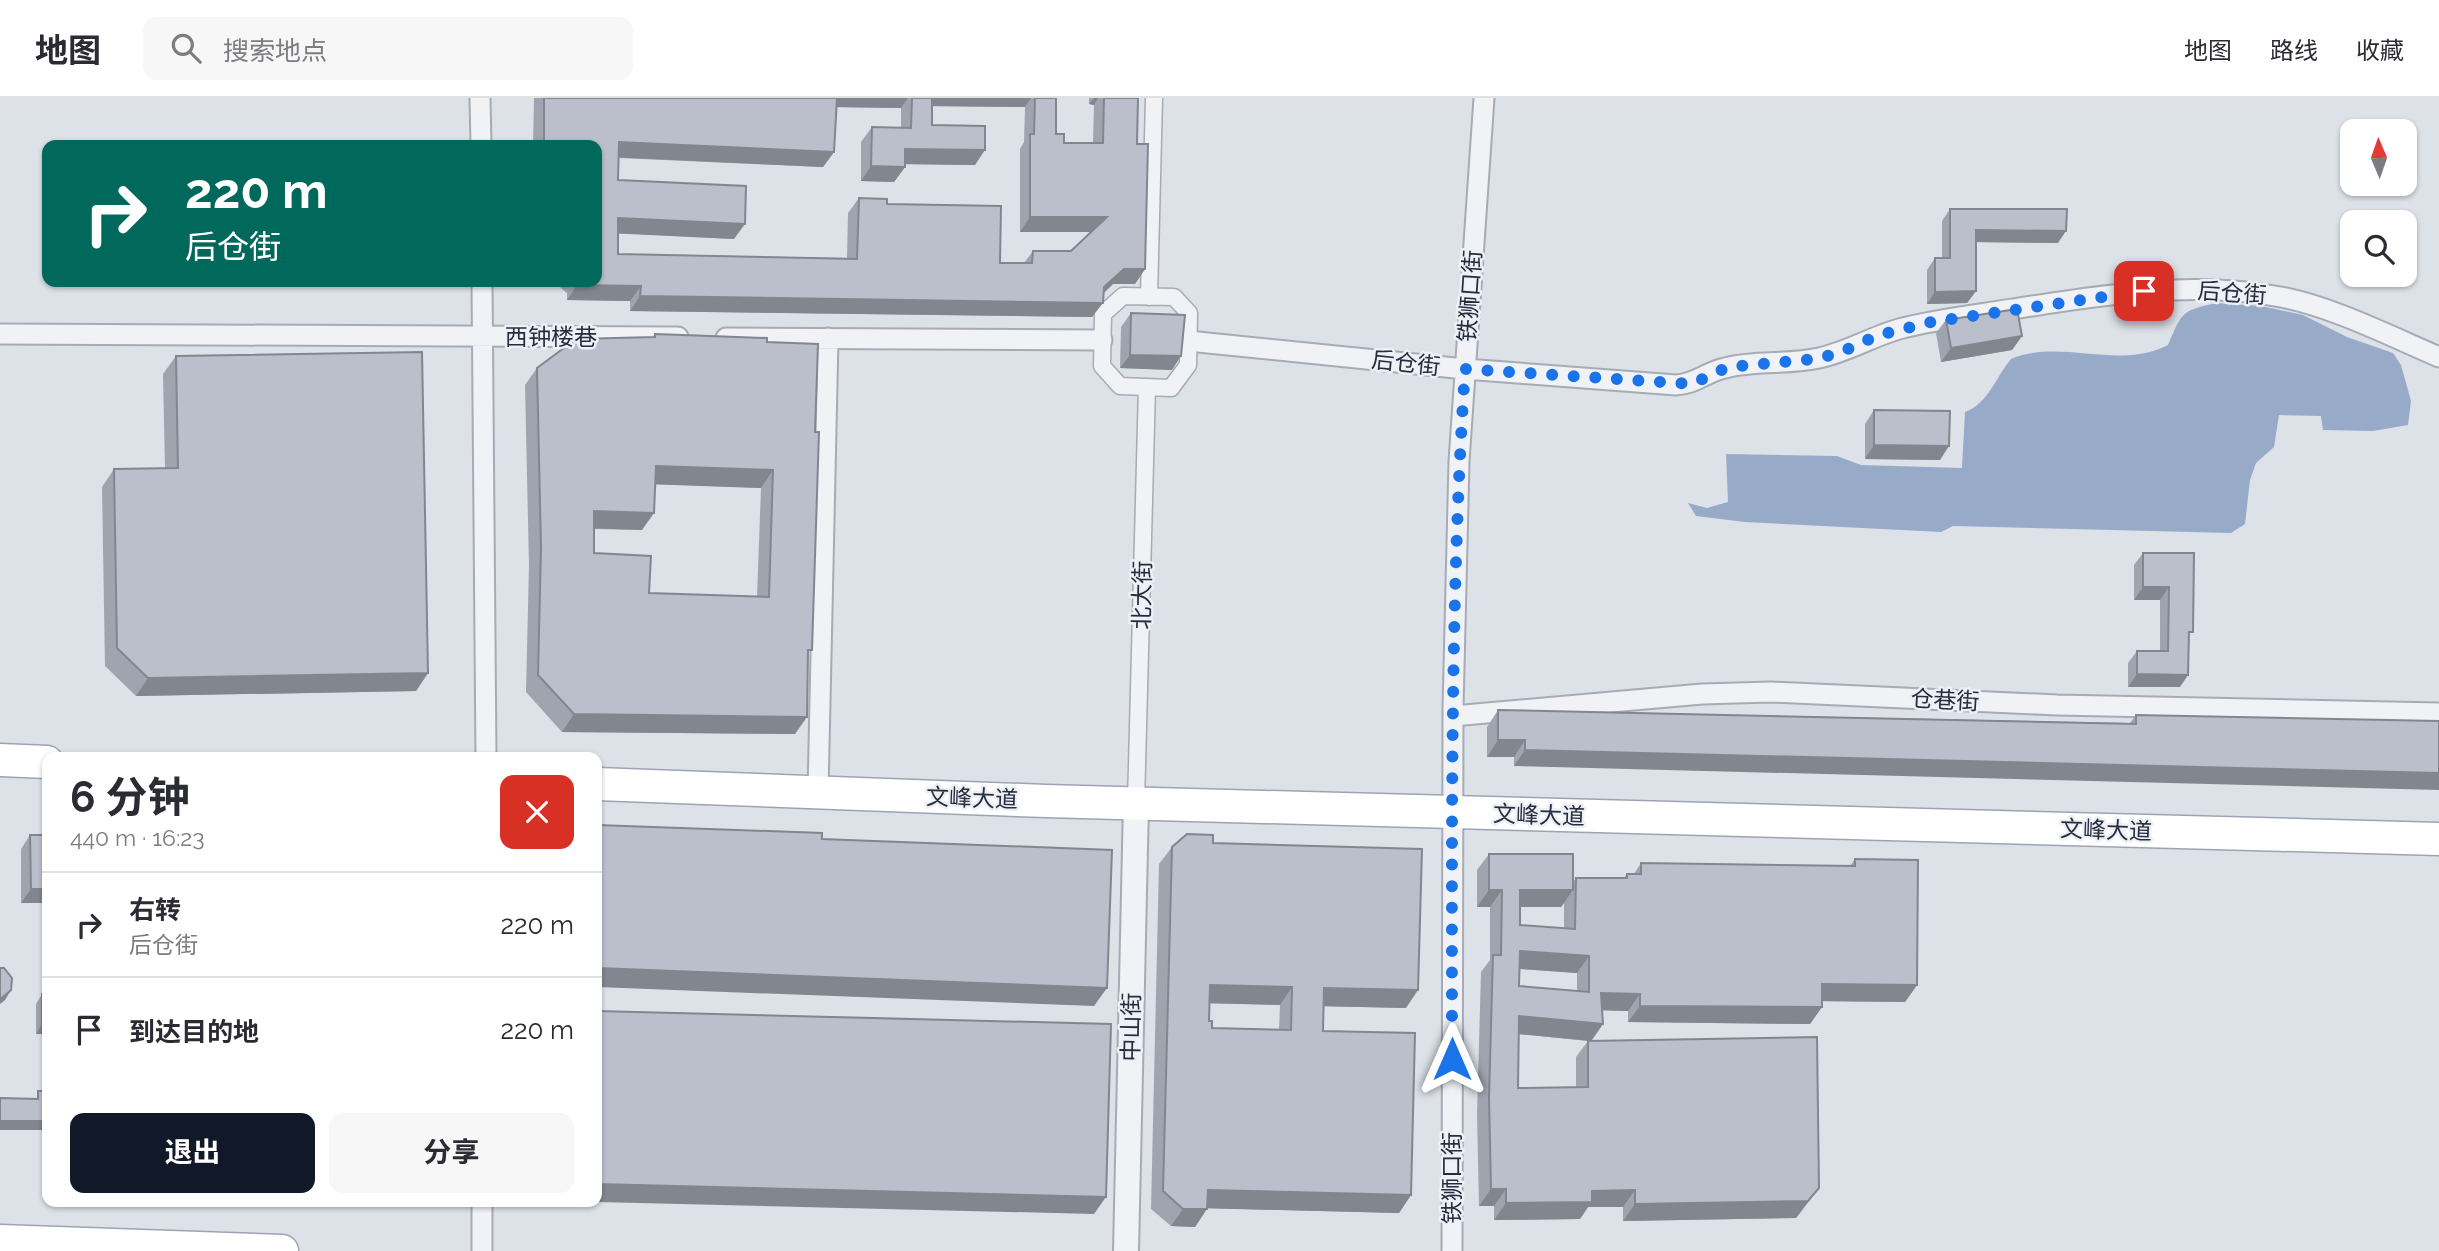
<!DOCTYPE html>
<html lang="zh">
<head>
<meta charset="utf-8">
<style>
	:root { --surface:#fff; --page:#f7f7f7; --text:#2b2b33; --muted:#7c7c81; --line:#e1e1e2; --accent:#111827 }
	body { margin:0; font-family:Raleway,"Noto Sans SC",sans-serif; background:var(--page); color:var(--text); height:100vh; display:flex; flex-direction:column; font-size:26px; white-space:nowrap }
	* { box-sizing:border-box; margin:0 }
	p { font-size:23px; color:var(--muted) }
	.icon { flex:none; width:38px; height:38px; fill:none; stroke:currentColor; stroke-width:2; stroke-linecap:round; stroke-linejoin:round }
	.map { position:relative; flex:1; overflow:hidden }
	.sheet { position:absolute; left:42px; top:654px; width:560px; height:455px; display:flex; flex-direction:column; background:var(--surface); border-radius:14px; box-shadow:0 2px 5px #0004 }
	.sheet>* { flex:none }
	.hud { position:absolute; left:42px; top:42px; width:560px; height:147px; border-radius:14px; box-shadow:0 2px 5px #0004; background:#00695c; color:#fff; overflow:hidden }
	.needle { width:46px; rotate:358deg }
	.tools { position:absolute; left:2340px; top:21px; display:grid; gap:14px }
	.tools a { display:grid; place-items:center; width:77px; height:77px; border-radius:14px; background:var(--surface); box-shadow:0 2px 5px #0004; font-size:35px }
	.pin { position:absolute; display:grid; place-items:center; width:60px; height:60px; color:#fff; margin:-30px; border-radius:14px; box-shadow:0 4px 10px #0006 }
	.me { position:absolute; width:77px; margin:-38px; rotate:0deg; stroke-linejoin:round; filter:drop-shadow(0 0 5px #0008) }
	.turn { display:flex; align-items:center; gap:24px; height:147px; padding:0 28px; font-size:32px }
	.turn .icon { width:91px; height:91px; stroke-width:2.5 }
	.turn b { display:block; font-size:49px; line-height:60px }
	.round { display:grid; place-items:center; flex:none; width:74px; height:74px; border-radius:14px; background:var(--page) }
	.overview { display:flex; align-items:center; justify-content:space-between; height:119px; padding:0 28px }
	h1 { font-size:42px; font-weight:700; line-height:52px }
	.cta { display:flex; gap:14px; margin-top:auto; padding:14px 28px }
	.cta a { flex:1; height:80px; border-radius:14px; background:var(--accent); color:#fff; font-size:28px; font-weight:700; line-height:80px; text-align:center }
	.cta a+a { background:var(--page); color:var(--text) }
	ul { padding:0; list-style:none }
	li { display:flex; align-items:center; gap:21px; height:105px; padding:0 28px; border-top:2px solid var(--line) }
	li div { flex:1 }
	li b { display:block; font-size:26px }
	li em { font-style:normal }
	header { display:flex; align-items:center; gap:42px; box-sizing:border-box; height:98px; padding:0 35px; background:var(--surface); border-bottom:2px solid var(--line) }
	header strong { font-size:33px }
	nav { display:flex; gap:38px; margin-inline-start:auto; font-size:24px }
	.search { width:490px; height:63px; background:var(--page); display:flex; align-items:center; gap:18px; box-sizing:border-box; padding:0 24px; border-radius:14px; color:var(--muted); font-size:26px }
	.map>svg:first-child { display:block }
	.water { fill:#97abc9 }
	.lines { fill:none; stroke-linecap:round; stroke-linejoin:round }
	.pedestrian-casing { stroke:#a6abb5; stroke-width:19 }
	.minor-casing { stroke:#a6abb5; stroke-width:23 }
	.tertiary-casing { stroke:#a6abb5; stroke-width:28 }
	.primary-casing { stroke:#9ca4b4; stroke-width:35 }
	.pedestrian { stroke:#f0f2f6; stroke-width:16 }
	.minor { stroke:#f0f2f6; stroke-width:19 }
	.tertiary { stroke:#f0f2f6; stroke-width:24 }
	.primary { stroke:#fff; stroke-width:32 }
	.wall { fill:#a0a4af; fill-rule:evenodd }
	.shaded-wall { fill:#82868e }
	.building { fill:#babfcb; stroke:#82868e; stroke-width:2; fill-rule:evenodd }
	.route { stroke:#1a73e8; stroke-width:12; stroke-dasharray:0 21.6 }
	.labels { text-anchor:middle; stroke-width:5; stroke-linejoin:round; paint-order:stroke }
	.street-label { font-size:23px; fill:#262d3f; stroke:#edf0f5 }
</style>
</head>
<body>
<header>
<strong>地图</strong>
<div class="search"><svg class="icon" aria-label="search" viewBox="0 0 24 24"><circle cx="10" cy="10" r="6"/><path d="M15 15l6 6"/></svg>搜索地点</div>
<nav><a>地图</a><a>路线</a><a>收藏</a></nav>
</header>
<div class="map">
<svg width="2439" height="1153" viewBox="0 0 2439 1153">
	<rect width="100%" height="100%" fill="#dde1e8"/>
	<path class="water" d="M2216,205L2261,208L2303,217L2347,239L2393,255L2401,267L2411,303L2408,327L2373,333L2323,332L2321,318L2279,317L2274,349L2256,365L2250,382L2245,426L2231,435L1953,428L1941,434L1745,424L1696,418L1688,405L1707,410L1728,404L1726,356L1837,358L1861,367L1962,370L1965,314C1989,305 1995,280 2011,261C2060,240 2119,273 2168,247C2182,215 2180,213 2216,205Z"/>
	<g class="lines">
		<defs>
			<path id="pedestrian" d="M1123,198L1174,199L1189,215L1188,267L1171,290L1120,288L1102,268L1103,216Z
				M1149,199L1154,0
				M1136,705L1147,289"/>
			<path id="minor" d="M480,0L481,47
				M482,184L486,660
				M0,236L678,239
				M726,240L1102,242
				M1188,243L1465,271L1676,287C1696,286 1706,274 1725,270C1755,262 1788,267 1819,260C1847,254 1871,239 1899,231C1936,221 1975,217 2013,211C2102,197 2192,182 2281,199C2333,209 2390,238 2439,259
				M1453,618L1702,596L1771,594L2057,607L2439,615
				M818,694L828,240
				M482,1153V1104
				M1452,1153L1453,611L1459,363L1484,0"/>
			<path id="tertiary" d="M1126,1153L1136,705"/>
			<path id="primary" d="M0,662L47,664
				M597,686L1046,703L2439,741
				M0,1143L282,1153"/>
		</defs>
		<use href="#pedestrian" class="pedestrian-casing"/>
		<use href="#minor" class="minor-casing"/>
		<use href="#tertiary" class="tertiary-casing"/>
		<use href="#primary" class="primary-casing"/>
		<use href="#pedestrian" class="pedestrian"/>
		<use href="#minor" class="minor"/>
		<use href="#tertiary" class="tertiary"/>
		<use href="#primary" class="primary"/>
	</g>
	<path class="wall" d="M534,0H1056V36L1064,45H1093L1094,7L1089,6V0H1138L1137,46L1145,171L1135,186H1113L1104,195L1092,219L630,213V203L567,202V195L554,184H597V47H533ZM932,8L1025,9L1024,44L1020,51V134H1091L1071,153H1033L1024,165H1000L887,106L859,100L848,115L847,160L618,156V135L734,141L618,82L619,60L823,69L834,54L836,9L901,10V30L872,29L861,44V83L894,84L905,69V66L975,67L932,27Z
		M1950,111L2058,145L1976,144V193L1967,205L1927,206V172L1935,160H1942V123Z
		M1131,215L1172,272L1120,270L1121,229Z
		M1946,222L2022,238L2012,252L1941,264L1936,235Z
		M655,236L767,244L808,557L795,636L562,634L526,594L529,467L525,287L537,270L652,239ZM655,386L761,390L757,499L649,495L594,455V431L642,432Z
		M176,258L428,575L416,593L136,598L105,568L102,389L114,371L165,370L163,276Z
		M1874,312L1940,362L1865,361V326Z
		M2143,455H2194L2189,541L2180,589H2128V565L2137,553H2160V502H2134V467Z
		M1498,612L2130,625L2136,617L2439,623L1514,668V659H1487V629Z
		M30,737H47V805H21V751Z
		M1213,745L1406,910L1324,908L1323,933L1411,1097L1399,1115L1207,1110L1195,1129L1171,1128L1151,1111L1159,766L1172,749ZM1209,905L1280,907L1279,932L1212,930L1209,923Z
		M1489,756L1573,784L1576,780H1624L1627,776H1634L1641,765L1850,768L1855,761L1917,887L1905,904L1822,903V909L1810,926L1628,924V913L1602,912L1603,926L1592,942L1819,1090L1796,1120L1623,1123V1109H1588L1580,1121L1494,1122V1108H1479L1477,1016L1481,874L1490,862V809H1477V772ZM1564,805V831L1520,827V809H1561ZM1519,871L1577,875V893L1519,888ZM1519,936L1588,943L1576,959V989L1518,990Z
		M42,896L47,936H36V906Z"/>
	<path class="shaded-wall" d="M832,0H908L901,10L826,9Z
		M927,0H1031L1025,9L922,8Z
		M1094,0H1098L1094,7L1089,6Z
		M619,44L834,54L823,69L608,59Z
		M905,51L985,52L975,67L895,66Z
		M871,68L905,69L894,84L861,83Z
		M1030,119H1107L1097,134H1020Z
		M618,120L745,126L734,141L607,135Z
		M1976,132L2066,133L2058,145L1968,144Z
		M1124,171H1145L1135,186H1113L1094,204L1104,189Z
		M577,187L641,188L630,203L567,202Z
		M1976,193L1967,205L1927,206L1935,194Z
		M640,198L1103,205L1092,219L630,213Z
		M2022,238L2012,252L1941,264L1951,250Z
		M1130,257L1181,258L1172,272L1120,270Z
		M1874,347L1949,348L1940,362L1865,361Z
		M656,368L773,372L761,390L644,386Z
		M594,413L654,415L642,432L582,430Z
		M2143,489H2169L2160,502H2134Z
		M428,575L416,593L136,598L148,580Z
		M2137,576L2188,577L2180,589H2128Z
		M574,616L807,619L795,636L562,634Z
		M1498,642H1525L1514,659H1487Z
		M1525,652L2439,675V692L1514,668Z
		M31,791H47V805H21Z
		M1489,792H1502L1490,809H1477Z
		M1520,792H1573L1561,809H1508Z
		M1520,853L1589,858L1577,875L1508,870Z
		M597,870L1107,890L1094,908L597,889Z
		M1822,886L1917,887L1905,904L1810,903Z
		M1210,887L1292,889L1280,907L1197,905Z
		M1324,890L1418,892L1406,910L1312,908Z
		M11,892L5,902L0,906V900Z
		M1601,895L1640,896L1628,913L1590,912Z
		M1640,908L1822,909L1810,926L1628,924Z
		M1519,918L1603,926L1591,943L1507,935Z
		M42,926H47V936H36Z
		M0,1023H47V1032H0Z
		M597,1086L1106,1099L1094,1116L597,1104Z
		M1819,1090L1796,1120L1623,1123L1635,1106Z
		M1491,1091H1506L1494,1108H1479Z
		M1208,1092L1411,1097L1399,1115L1195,1110Z
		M1635,1092L1623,1109H1588L1580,1121L1494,1122L1506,1105L1592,1093Z
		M1183,1111H1207L1195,1129L1171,1128Z"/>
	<path class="building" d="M544,0H837L834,54L619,44L618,82L746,88L745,126L618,120V156L857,161L859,100L887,101V106L1001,108L1000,165H1032L1033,153H1071L1107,119H1030V36H1034L1035,0H1056V36H1064V45H1103L1104,0H1138L1137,46H1148L1145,171H1124L1104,189L1103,205L640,198L641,188L577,187V184H597V47H544Z
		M912,0H932V27L985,28V52L905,51V69L871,68L872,29L911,30Z
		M1950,111H2067L2066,133L1976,132V193L1935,194V160H1950Z
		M2017,211L2022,238L1951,250L1946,222Z
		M1131,215L1185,217L1181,258L1130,257Z
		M655,236L767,240V244L818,246L815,334H819L812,552H808L807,619L574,616L538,577L541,450L537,270L576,241L655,239ZM656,368L773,372L769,499L649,495L651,458L594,455V413L654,415Z
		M422,254L428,575L148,580L117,550L114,371L178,370L176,258Z
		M1874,312L1950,313L1949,348L1874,347Z
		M2143,455H2194L2193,534H2189L2188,577L2137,576V553H2168L2169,489H2143Z
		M1498,612L2136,626V617L2439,623V675L1525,652V642H1498Z
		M597,727L822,735V741L1112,752L1107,890L597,870Z
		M1187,736L1213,737V745L1422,751L1418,892L1324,890L1323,933L1415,935L1411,1097L1208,1092L1207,1111H1183L1163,1093L1172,749ZM1210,887L1292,889L1291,932L1212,930V923H1209Z
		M30,737H47V791H31Z
		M1489,756H1573V792H1520V827L1575,831L1576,780H1627V776H1641V765L1855,768V761L1918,762L1917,887L1822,886V909L1640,908V896L1601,895L1603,926L1519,918L1518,990L1588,989V943L1817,939L1819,1090L1808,1103L1635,1106V1092L1592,1093V1104L1506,1105V1091H1491L1489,999L1493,857H1501L1502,792H1489ZM1520,853L1589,858V894L1519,888Z
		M0,870H4L12,880L11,892L2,900H0Z
		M42,896H47V926H42Z
		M597,913L1111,926L1106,1099L597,1086Z
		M38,993H47V1023H0V1000L38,1001Z"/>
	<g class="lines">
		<path class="route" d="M1452,961C1452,731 1450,501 1465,271L1692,286L1728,269L1816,261L1841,254L1879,237L1931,224L2144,193"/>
	</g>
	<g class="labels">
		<g class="street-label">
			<text transform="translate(2232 195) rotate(4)" y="8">后仓街</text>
			<text transform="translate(1470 198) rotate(-86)" y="8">铁狮口街</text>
			<text x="551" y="247">西钟楼巷</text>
			<text transform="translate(1406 265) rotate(6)" y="8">后仓街</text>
			<text transform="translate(1142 497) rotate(-89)" y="8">北大街</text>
			<text transform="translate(1945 602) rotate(3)" y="8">仓巷街</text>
			<text transform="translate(972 700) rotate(2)" y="8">文峰大道</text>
			<text transform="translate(1539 717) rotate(2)" y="8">文峰大道</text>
			<text transform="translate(2106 732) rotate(2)" y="8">文峰大道</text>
			<text transform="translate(1131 929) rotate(-89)" y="8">中山街</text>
			<text transform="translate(1452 1080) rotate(-90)" y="8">铁狮口街</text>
		</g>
	</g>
</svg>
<div class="tools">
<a><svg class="needle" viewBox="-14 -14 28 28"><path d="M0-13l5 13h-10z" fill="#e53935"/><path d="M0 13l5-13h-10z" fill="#7c7c81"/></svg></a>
<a><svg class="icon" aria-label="search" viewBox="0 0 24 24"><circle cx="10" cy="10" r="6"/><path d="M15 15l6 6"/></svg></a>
</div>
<div class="pin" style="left:2144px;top:193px;background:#d93025"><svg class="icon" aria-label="arrive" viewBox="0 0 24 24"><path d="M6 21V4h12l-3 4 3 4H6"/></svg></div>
<svg class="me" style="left:1452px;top:961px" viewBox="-20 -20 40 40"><path d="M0-17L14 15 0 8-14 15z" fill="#1a73e8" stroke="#fff" stroke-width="4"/></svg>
<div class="hud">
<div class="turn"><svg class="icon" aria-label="right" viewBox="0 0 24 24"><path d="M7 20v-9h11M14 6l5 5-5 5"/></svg><div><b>220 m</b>后仓街</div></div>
</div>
<section class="sheet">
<div class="overview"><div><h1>6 分钟</h1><p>440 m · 16:23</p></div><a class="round" style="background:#d93025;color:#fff"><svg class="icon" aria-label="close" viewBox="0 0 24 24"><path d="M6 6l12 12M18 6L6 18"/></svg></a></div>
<ul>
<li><svg class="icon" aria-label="right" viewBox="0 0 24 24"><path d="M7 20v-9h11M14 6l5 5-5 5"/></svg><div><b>右转</b><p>后仓街</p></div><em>220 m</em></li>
<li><svg class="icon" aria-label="arrive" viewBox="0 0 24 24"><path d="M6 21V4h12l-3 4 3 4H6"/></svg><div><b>到达目的地</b></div><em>220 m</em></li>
</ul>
<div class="cta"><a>退出</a><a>分享</a></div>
</section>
</div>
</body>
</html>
